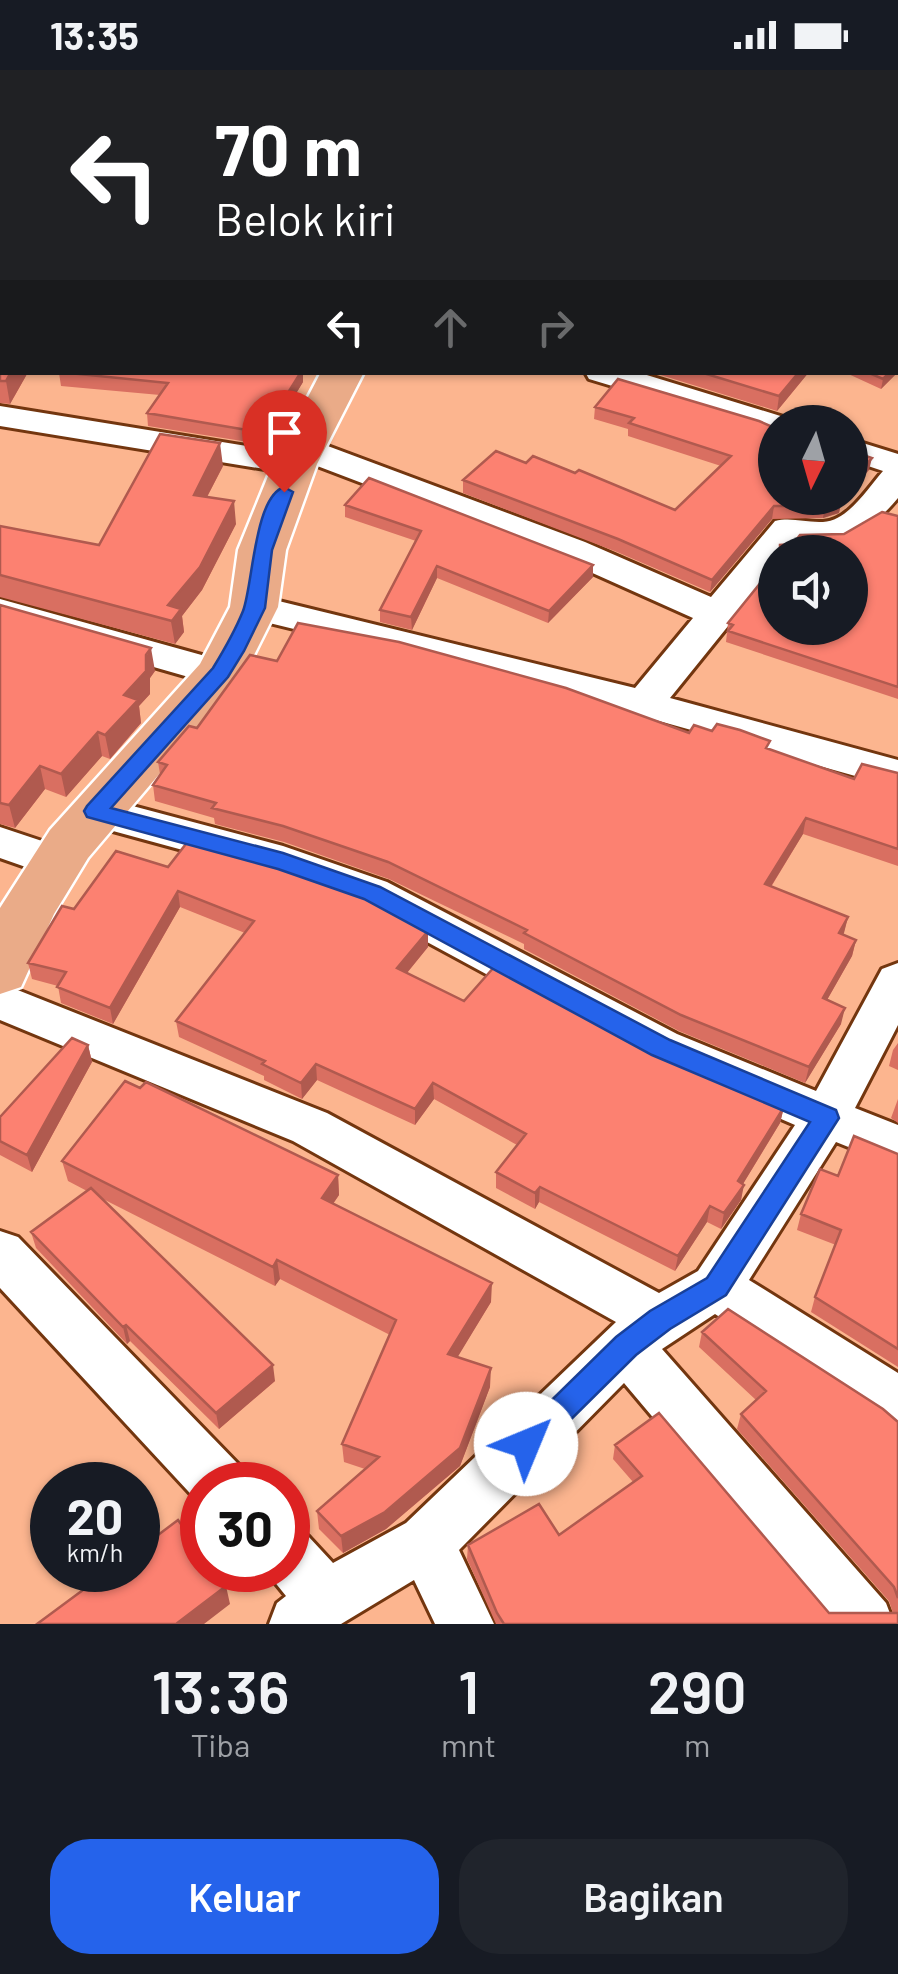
<!DOCTYPE html>
<html lang="id">
<head>
<meta charset="utf-8">
<style>
	:root { --surface:#171b24; --page:#20242c; --text:#f1f3f6; --muted:#9ea1a6; --accent:#2563eb }
	body { margin:0; font-family:Barlow,sans-serif; background:var(--page); color:var(--text); height:100vh; display:flex; flex-direction:column; font-size:38px; white-space:nowrap }
	* { box-sizing:border-box; margin:0 }
	p { font-size:32px; color:var(--muted) }
	.icon { flex:none; width:55px; height:55px; fill:none; stroke:currentColor; stroke-width:2; stroke-linecap:round; stroke-linejoin:round }
	.map { position:relative; height:1554px; overflow:hidden }
	.side { display:flex; flex-direction:column; background:var(--surface); flex:1 }
	.side>* { flex:none }
	.hud { position:absolute; left:0px; top:0px; width:900px; height:305px; box-shadow:0 2px 8px #0004; background:#202124; color:#fff; overflow:hidden }
	.needle { width:65px; rotate:185deg }
	.buttons { position:absolute; left:758px; top:335px; display:grid; gap:20px }
	.buttons a { display:grid; place-items:center; width:110px; height:110px; border-radius:50%; background:var(--surface); box-shadow:0 2px 8px #0004; font-size:50px }
	.speed { position:absolute; left:30px; top:1392px; display:flex; gap:20px; font-size:50px; font-weight:700; text-align:center }
	.speed>* { display:grid; place-content:center; width:130px; height:130px; border-radius:50%; background:var(--surface); box-shadow:0 2px 8px #0004; line-height:1 }
	.speed small { font-size:25px; font-weight:400 }
	.speed .limit { border:15px solid #d22; background:#fff; color:#111 }
	.pin { position:absolute; display:grid; place-items:center; width:85px; height:85px; color:#fff; margin:-102px -42px; border-radius:50% 50% 50% 0; rotate:-45deg; box-shadow:0 0 10px #0007 }
	.pin .icon { rotate:45deg }
	.me { position:absolute; width:110px; margin:-55px; rotate:45deg; stroke-linejoin:round; filter:drop-shadow(0 0 8px #0008) }
	.turn { display:flex; align-items:center; gap:35px; height:210px; padding:0 50px; font-size:45px }
	.turn .icon { width:130px; height:130px; stroke-width:2.5 }
	.turn b { display:block; font-size:70px; line-height:85px }
	.lanes { display:flex; align-items:center; height:95px; padding:0 50px; background:#0003; justify-content:center; gap:50px; direction:ltr }
	.lanes .off { opacity:.35 }
	.eta { display:flex; justify-content:space-evenly; align-items:center; height:170px; text-align:center }
	.eta b { font-size:60px; font-weight:600; line-height:70px }
	.action { display:flex; gap:20px; margin-top:auto; padding:20px 50px }
	.action a { flex:1; height:115px; border-radius:40px; background:var(--accent); color:#fff; font-size:40px; font-weight:600; line-height:115px; text-align:center }
	.action a+a { background:var(--page); color:var(--text) }
	.status { display:flex; justify-content:space-between; align-items:center; height:70px; padding:0 50px; background:var(--surface); direction:ltr }
	.status svg { height:28px; fill:currentColor }
	.map>svg:first-child { display:block }
	.lines { fill:none; stroke-linecap:round; stroke-linejoin:round }
	.river { fill:#4190b1; fill-rule:evenodd }
	.minor-casing { stroke:#73360f; stroke-width:6 }
	.trunk-casing { stroke:#fff; stroke-width:5 }
	.minor { fill:#fff; fill-rule:evenodd }
	.trunk { fill:#eaab88; fill-rule:evenodd }
	.wall { fill:#d96f61 }
	.shaded-wall { fill:#b05a4f }
	.building { fill:#fc8171; stroke:#b05a4f; stroke-width:2.5 }
	.route { fill:#2563eb; stroke:#184099; stroke-width:2.5 }
</style>
</head>
<body>
<div class="status"><b>13:35</b><svg viewBox="0 0 49 12"><path d="M0 12V9h3v3zM5 12V6h3v6zM10 12V3h3v9zM15 12V0h3v12zM26 1h20v11H26zM47 4h2v5h-2z"/></svg></div>
<div class="map">
<svg width="898" height="1554" viewBox="0 0 898 1554">
	<rect width="100%" height="100%" fill="#fcb58f"/>
	<g class="lines">
		<path class="river" d="M2,141V173L0,174V142Z"/>
		<defs>
			<path id="minor" d="M585,302H637L787,348L790,352H775V365L589,309Z
				M0,336L290,383L288,379L293,372L305,369L317,372L585,472L711,527L775,451C792,447 806,453 823,452C848,451 868,418 883,401L850,390V369L898,384V428C869,462 843,481 797,472L788,482H775V498L670,628L898,690V718L581,629L241,546L235,537L241,528L254,525L635,618L693,548L559,488L312,394L307,401L295,404L0,356Z
				M0,529L234,594L239,603L234,612L220,616L0,553Z
				M95,726L283,776L387,812L677,964L816,1021L882,899L898,893V955L855,1038L898,1055V1097L836,1072L749,1210L898,1303V1357L879,1350L715,1244L662,1279L886,1533L894,1554H827L624,1313L459,1480L494,1554H435L414,1510L341,1554H269L277,1533L286,1526L265,1500H288V1458L308,1466L333,1493L406,1453L616,1252L293,1071L0,950V913L327,1043L659,1223L698,1201L795,1055L645,990L357,834L274,805L80,752L74,741L80,730Z
				M0,757L72,781L78,792L72,803L57,808L0,788Z
				M0,1161L18,1167L240,1396L248,1415H202L200,1434L0,1218Z"/>
			<path id="trunk" d="M321,302H364L317,394L286,480L278,537L245,603L88,788L54,844L21,917L0,924V838L50,760L200,594L230,537L238,480L273,394Z"/>
		</defs>
		<use href="#minor" class="minor-casing"/>
		<use href="#trunk" class="trunk-casing"/>
		<use href="#minor" class="minor"/>
		<use href="#trunk" class="trunk"/>
	</g>
	<path class="wall" d="M898,273V302L881,319L844,302H898Z
		M0,278L27,304L10,334L0,333Z
		M303,302V312L277,355L272,354L260,374L148,356L147,343L160,325L61,316L59,303Z
		M651,302H809L777,341Z
		M595,337L759,351L775,428H845L841,432L839,443L823,448L772,449L710,522L617,482L463,423V410L526,393L575,403L675,440L721,396L628,366V359L594,349Z
		M223,396L207,427L236,454L202,520L182,546L184,562L175,574L0,527V456L99,475Z
		M345,435L593,495V507L548,553L437,508L412,560L380,552V540L416,471L345,447Z
		M898,446V629L726,572L728,553L850,482H779L780,475L844,464Z
		M0,535L155,601L150,608V624L139,636L141,653L110,689L102,686L66,727L45,719L15,758L0,754Z
		M277,591L689,663L712,661L769,679L854,709L898,703V796L803,764L771,817L848,847L843,865L856,870L852,886L827,930L841,954L805,1013L679,961L524,879V874L389,809L284,772L215,754L214,748L155,731L153,715L160,704L158,692Z
		M116,781L428,877L407,903L464,931L645,977L784,1037L780,1053L743,1114L741,1130L721,1159L707,1152L675,1201L539,1132L535,1139L496,1118V1102L517,1075L434,1029L415,1055L317,1010L302,1029L264,1010V1006L179,967L176,951L245,863L180,837L113,954L61,933L58,916L32,909L28,893L74,839Z
		M898,973V1000L889,996L893,980Z
		M88,975L92,992L32,1102L0,1085V1047Z
		M140,1018L338,1105L339,1125L333,1134L491,1232L457,1287L490,1317L460,1396L386,1459L343,1483L319,1459L317,1441L365,1399L344,1392L342,1374L390,1265L280,1209L275,1216L99,1127L275,1311L219,1359L130,1271L127,1274L36,1178L31,1162L87,1121L68,1111L62,1091Z
		M898,1029V1053L891,1048Z
		M898,1084V1297L811,1242L815,1227L836,1175L797,1160L801,1144L838,1106Z
		M702,1262L898,1352V1554H496L467,1489L468,1475L559,1465L633,1412L613,1389L615,1375L829,1543H893L889,1531L737,1359L741,1344L756,1330L699,1277Z"/>
	<path class="shaded-wall" d="M898,295V302L881,319L883,309L890,302H898Z
		M11,302L27,304L10,334L6,311Z
		M298,302H303V312L277,355L276,342Z
		M799,302H809L777,341L779,326Z
		M271,341L272,354L260,374L259,362Z
		M220,373L223,396L196,448L194,425Z
		M872,388L869,400L850,422V412Z
		M836,428H845L841,432L839,443L823,448L825,436Z
		M234,431L236,454L202,520L182,546L184,562L175,574L168,535Z
		M774,436L772,449L710,522L712,510Z
		M593,495V507L548,553L549,541Z
		M437,496V508L412,560L411,547Z
		M151,578L155,601L150,608V624L139,636L141,653L110,689L105,665L124,625Z
		M98,662L102,686L66,727L61,704Z
		M40,696L45,719L15,758L9,735Z
		M806,748L803,764L762,831L765,814Z
		M178,821L180,837L113,954L110,938Z
		M848,847L844,863L835,879L839,863Z
		M428,861V877L397,915V898Z
		M856,870L852,886L819,944L823,928Z
		M845,938L841,954L805,1013L809,997Z
		M88,975L92,992L32,1102L27,1085Z
		M316,994L317,1010L302,1029L301,1013Z
		M433,1013L434,1029L415,1055V1039Z
		M784,1037L780,1053L735,1127L738,1111Z
		M338,1105L339,1125L323,1148L322,1128Z
		M744,1115L741,1130L721,1159L724,1143Z
		M540,1117L539,1132L535,1139V1123Z
		M710,1136L707,1152L675,1201L678,1186Z
		M277,1190L280,1209L275,1216L273,1197Z
		M492,1213L491,1232L448,1303V1284Z
		M126,1255L130,1271L127,1274L123,1257Z
		M273,1295L275,1311L219,1359L216,1343Z
		M491,1298L490,1317L460,1396L386,1459L343,1483L341,1466Z
		M226,1516L230,1534L204,1554H176Z"/>
	<path class="building" d="M523,0H583L581,2H531Z
		M0,278L2,279V302H11L6,311H0Z
		M59,302H301L276,342L271,341L259,362L147,343L168,313Z
		M700,302H799L779,326Z
		M867,302H890L883,309Z
		M618,309L759,351L775,358V428H837L841,430L825,436H774L712,510L618,469L463,410L496,381L526,393L533,386L575,403L579,400L675,440L731,386L629,353L634,348L595,337Z
		M160,364L220,373L194,425L234,431L200,497L168,535L181,539L172,551L0,505V456L99,475Z
		M850,376L851,381L872,388L850,412Z
		M369,408L593,495L549,541L437,496L411,547L380,540L421,461L345,435Z
		M882,442L898,446V617L728,561L733,555L728,553L775,495V558H850V482H780V475L793,474L800,465L844,464Z
		M0,535L151,578L146,585V601L124,625L138,630L105,665L98,662L61,704L40,696L9,735L0,733Z
		M298,553L399,572L566,618L689,663L694,655L712,661L717,654L740,660L770,671L766,678L854,709L862,694L898,703V779L806,748L765,814L848,847L839,863L856,870L823,928L845,938L809,997L681,945L524,863L527,860L388,792L283,756L212,738L216,733L153,715L167,695L158,692L189,656L197,658L250,585L277,591Z
		M189,770L355,821L428,861L397,898L464,931L495,896L645,977L784,1037L738,1111L744,1115L724,1143L710,1136L678,1186L540,1117L535,1123L496,1102L526,1064L433,1013L415,1039L316,994L301,1013L262,994L265,991L176,951L254,851L178,821L110,938L57,917L66,902L28,893L62,836L74,839L116,781L168,797Z
		M72,968L88,975L27,1085L0,1071V1047Z
		M125,1011L140,1018L146,1012L338,1105L322,1128L492,1213L448,1284L491,1298L460,1378L385,1442L341,1466L317,1441L379,1387L342,1374L396,1250L277,1190L273,1197L62,1091Z
		M854,1066L898,1084V1279L815,1227L841,1160L801,1144L820,1099L838,1106Z
		M91,1118L273,1295L216,1343L126,1255L123,1257L31,1162Z
		M728,1239L883,1339L898,1352V1528L894,1517L741,1344L766,1321L702,1262Z
		M659,1343L829,1543H898V1554H504L497,1543L468,1475L539,1434L559,1465L642,1406L615,1375Z
		M178,1450L202,1484V1500H214L226,1516L176,1554H37L110,1500H138V1480Z"/>
	<path class="route" d="M284,417L293,422L272,480L265,538L244,581L228,607L111,738L283,783L380,817L670,970L836,1040L839,1048L726,1225L670,1259L636,1285L536,1384L526,1388L516,1384L511,1374L516,1365L616,1267L650,1241L707,1208L810,1052L652,985L364,829L278,799L87,747L84,741L87,736L213,598C224,580 235,561 243,541C253,515 254,427 284,417Z"/>
</svg>
<div class="buttons">
<a><svg class="needle" viewBox="-14 -14 28 28"><path d="M0-13l5 13h-10z" fill="#e53935"/><path d="M0 13l5-13h-10z" fill="#9ea1a6"/></svg></a>
<a><svg class="icon" aria-label="sound" viewBox="0 0 24 24"><path d="M4 9h4l5-4v14l-5-4H4zM17 9q2 3 0 6"/></svg></a>
</div>
<div class="speed"><div>20<small>km/h</small></div><div class="limit">30</div></div>
<div class="pin" style="left:284px;top:422px;background:#d93025"><svg class="icon" aria-label="arrive" viewBox="0 0 24 24"><path d="M6 21V4h12l-3 4 3 4H6"/></svg></div>
<svg class="me" style="left:526px;top:1374px" viewBox="-20 -20 40 40"><circle r="19" fill="#fff"/><path d="M0-13L10 11 0 6-10 11z" fill="#2563eb"/></svg>
<div class="hud">
<div class="turn"><svg class="icon" aria-label="left" viewBox="0 0 24 24"><path d="M17 20v-9H6M10 6l-5 5 5 5"/></svg><div><b>70 m</b>Belok kiri</div></div>
<div class="lanes"><svg class="icon" aria-label="left" viewBox="0 0 24 24"><path d="M17 20v-9H6M10 6l-5 5 5 5"/></svg><svg class="icon off" aria-label="ahead" viewBox="0 0 24 24"><path d="M12 20V5M6 11l6-6 6 6"/></svg><svg class="icon off" aria-label="right" viewBox="0 0 24 24"><path d="M7 20v-9h11M14 6l5 5-5 5"/></svg></div>
</div>
</div>
<section class="side">
<div class="eta">
<div><b>13:36</b><p>Tiba</p></div>
<div><b>1</b><p>mnt</p></div>
<div><b>290</b><p>m</p></div>
</div>
<div class="action"><a>Keluar</a><a>Bagikan</a></div>
</section>
</body>
</html>
